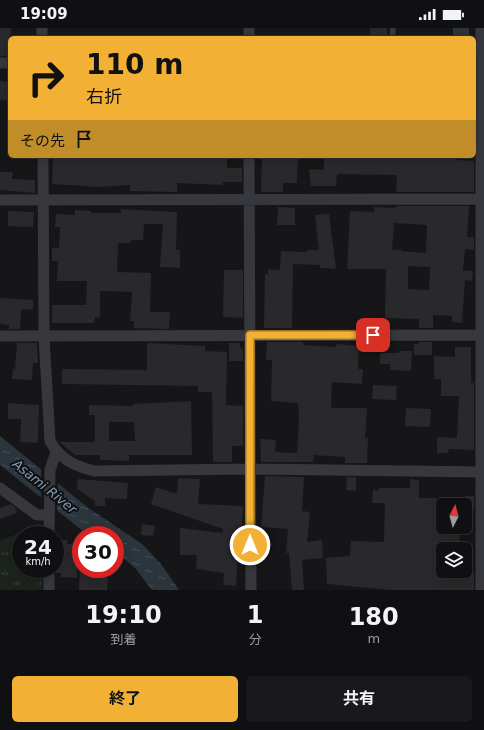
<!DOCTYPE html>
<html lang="ja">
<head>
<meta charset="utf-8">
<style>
	:root { --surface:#101012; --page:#19191b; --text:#f1f3f6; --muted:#9c9d9f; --line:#303032; --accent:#f2b134 }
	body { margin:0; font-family:"DejaVu Sans","Noto Sans JP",sans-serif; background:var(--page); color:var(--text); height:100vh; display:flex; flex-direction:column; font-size:15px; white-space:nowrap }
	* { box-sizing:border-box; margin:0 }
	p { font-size:13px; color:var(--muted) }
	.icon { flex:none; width:22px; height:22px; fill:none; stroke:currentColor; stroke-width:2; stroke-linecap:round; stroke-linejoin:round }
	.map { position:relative; height:562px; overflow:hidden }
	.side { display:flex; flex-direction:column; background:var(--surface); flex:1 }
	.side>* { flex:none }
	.banner { position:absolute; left:8px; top:8px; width:468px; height:122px; border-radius:6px; box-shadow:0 2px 10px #0003,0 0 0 1px var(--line); background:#f2b134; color:#111; overflow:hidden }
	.needle { width:26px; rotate:6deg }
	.tools { position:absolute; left:436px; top:470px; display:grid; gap:8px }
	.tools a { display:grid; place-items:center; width:36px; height:36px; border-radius:6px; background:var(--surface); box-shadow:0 2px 10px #0003,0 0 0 1px var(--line); font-size:20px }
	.speed { position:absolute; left:12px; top:498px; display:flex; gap:8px; font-size:20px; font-weight:700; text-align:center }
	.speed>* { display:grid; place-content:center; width:52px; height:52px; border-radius:50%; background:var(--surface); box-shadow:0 2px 10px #0003,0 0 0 1px var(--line); line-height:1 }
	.speed small { font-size:10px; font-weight:400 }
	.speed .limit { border:6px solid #d22; background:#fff; color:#111 }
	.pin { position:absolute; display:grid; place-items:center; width:34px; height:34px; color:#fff; margin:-17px; border-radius:8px; box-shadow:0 2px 6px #0006 }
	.me { position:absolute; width:44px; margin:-22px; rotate:0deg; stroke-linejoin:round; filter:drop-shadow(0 0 3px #0008) }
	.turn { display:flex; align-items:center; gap:14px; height:84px; padding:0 12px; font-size:18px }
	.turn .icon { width:52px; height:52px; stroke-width:2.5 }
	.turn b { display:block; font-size:28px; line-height:34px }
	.then { display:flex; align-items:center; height:38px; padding:0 12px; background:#0003; gap:8px; font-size:15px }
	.eta { display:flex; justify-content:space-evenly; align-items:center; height:68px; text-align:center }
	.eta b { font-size:24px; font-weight:700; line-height:28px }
	.action { display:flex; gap:8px; margin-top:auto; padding:8px 12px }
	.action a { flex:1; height:46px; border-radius:6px; background:var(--accent); color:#111; font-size:16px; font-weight:700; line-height:46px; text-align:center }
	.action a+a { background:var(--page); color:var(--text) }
	.status { display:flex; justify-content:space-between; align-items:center; height:28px; padding:0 20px; background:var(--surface); direction:ltr }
	.status svg { height:11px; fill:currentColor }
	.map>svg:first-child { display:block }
	.grass { fill:url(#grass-tufts) }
	.water { fill:url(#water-ripples) }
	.pier { fill:#161618 }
	.building { fill:#29292c; fill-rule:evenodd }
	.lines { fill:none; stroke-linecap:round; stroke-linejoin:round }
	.service { stroke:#37383d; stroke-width:5.5 }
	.minor { stroke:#37383d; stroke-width:11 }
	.route-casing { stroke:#9d7322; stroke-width:10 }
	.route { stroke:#f2b134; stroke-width:7 }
	.labels { text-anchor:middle; stroke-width:4; stroke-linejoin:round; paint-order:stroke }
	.water-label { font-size:13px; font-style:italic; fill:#7f9bb3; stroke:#111113 }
</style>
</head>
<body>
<div class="status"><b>19:09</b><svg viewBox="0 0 49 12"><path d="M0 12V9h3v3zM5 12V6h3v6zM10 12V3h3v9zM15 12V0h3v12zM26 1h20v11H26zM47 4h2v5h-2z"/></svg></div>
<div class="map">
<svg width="484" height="562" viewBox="0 0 484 562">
	<defs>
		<pattern id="grass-tufts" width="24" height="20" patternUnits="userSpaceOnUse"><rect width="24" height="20" fill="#1c231d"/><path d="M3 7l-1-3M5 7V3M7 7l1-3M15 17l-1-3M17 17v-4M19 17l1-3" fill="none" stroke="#3a403c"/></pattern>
		<pattern id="water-ripples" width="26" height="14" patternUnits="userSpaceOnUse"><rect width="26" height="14" fill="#2c353c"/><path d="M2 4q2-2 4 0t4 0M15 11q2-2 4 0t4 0" fill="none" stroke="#485056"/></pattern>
	</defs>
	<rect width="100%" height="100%" fill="#161618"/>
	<path class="grass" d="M40,496L42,507H21V541H42V562H0V513Z"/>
	<path class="water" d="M453,0H469V10H453Z
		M0,408L87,479L142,516L161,536L179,562H152L135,540L115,523V507H88L0,437Z"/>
	<path class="pier" d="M41,439L58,453L57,485L41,472Z"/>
	<path class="building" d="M0,0H11L10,28H0Z
		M370,0H387V10H370Z
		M0,53L10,54V73L0,72Z
		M53,128H227V140H242V154H223V157L177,155V164L130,163V157L98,159L52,156Z
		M262,128H298L297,155H283V164H261Z
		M324,128H457V132L474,133V164H396L397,147L337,146L336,158H311L309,141L324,142Z
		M0,144H13L12,151L35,152V165L0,162Z
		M396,178H469L467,209H474V222L465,221L463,242L473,243L472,253L465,252L462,295L452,294V288L433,287V300H419V291L385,290L386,241H347L350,183L374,184V179L396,180ZM394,195L427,197L426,225L401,223V221L392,222ZM408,238L430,239L429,262L408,261Z
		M278,179L295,180V197H277Z
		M121,181L177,184L176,222H180V240L160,239L163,196H144L143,212H131V215H118L117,244L151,245L150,284H170L169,301L134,300V293H130L132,264L100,263V290L95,289L94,295H52V277H86L87,253H57L58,233H52V220H59L60,199H55L56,186L75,187V182L91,183V185H121Z
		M8,183L34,184L33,199L8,198Z
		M329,186L336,241L320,240V237L293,236L292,300H264L265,246H268V241L280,242L281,223L307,224V222H319L315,187Z
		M224,242H243V290L223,289Z
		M0,270L33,272V282L21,281L20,301H9V297L0,296Z
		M267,314H303V317L336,319V316L359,318L358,341H363L362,356L332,354L331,380H367L365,410H368L367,435H345V429L314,427L313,434H261L260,411L276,412L275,424L297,425L299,389L298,375L271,373L272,332H266Z
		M419,314H432V327H414V316H419Z
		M17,315H37L38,335H33L32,352L12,351L13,341H15Z
		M147,315L205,318V323L227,324L226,377L243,378V418H232V434H213L212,364H198V358L62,356V341L147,342Z
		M229,315H240V320L243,321V333H229Z
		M455,319H471V355H474V422L449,421L448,425H437V409L457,410L459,368H441V351H434V328L455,329Z
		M399,323H412L411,343L390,342V336H380V325H399Z
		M373,357L397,358L396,372L372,371Z
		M191,373L192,427H129V433L100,432V427H75L59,414H95V387H89V377L133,378V376ZM109,394H134L135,413H109Z
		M8,375L39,377L38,415L20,414L21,391H8Z
		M406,380L431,381L430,399L405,398Z
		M265,448L304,449L302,483L310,484L307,514L322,512L323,530L302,532L304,562H292L289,525H286L288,501L261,499Z
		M347,449H356V463L346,462Z
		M178,450L200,451L198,476L243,478L241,526H238L236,558L223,557L224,545L196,541L197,527H180V500L223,505V501L151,476L156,459L177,466Z
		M78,451L128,455L127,471L105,470V478H95V473L77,461Z
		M410,451L419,452V470H436V484L443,485V499H460L459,521H443V544L474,545V562H392L327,556L326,530L350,528L351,513L384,514L385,475H372L373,462H379V460H410Z
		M465,468H474V482H465Z
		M10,476L15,479L17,485L0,491V480Z
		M142,496L155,498L153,508L141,507Z
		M55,512H68L67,516H75L74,525H78L77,550L61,549V545H56Z
		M80,541H103L102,549L108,550L107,562H79Z"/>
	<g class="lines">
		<path class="service" d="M392,10L393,0"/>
		<path class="minor" d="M42,0V10
			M249,0V10
			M481,0V562
			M0,35H10
			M43,128L44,309L50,413C60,431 74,438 94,443L250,441L484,444
			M249,128L251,562
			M0,172L484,171
			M0,308L484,307
			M0,460L37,487H49
			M49,507L50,442L56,424
			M49,562V541"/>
	</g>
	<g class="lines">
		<defs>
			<path id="route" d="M250,517V307H373"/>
		</defs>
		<use href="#route" class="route-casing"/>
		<use href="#route" class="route"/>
	</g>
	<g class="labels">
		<g class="water-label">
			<text transform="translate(45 458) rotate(39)" y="5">Asami River</text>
		</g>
	</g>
</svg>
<div class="tools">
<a><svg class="needle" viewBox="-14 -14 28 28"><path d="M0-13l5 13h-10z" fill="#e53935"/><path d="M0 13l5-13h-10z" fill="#9c9d9f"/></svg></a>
<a><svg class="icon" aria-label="layers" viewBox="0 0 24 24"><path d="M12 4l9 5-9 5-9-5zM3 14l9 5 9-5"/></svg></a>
</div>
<div class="speed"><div>24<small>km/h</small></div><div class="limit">30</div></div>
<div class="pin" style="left:373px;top:307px;background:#d93025"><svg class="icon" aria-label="arrive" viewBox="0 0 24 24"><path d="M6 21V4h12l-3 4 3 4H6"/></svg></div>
<svg class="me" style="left:250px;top:517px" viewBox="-20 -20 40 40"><circle r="17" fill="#f2b134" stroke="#fff" stroke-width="3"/><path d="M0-11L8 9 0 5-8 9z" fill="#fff"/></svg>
<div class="banner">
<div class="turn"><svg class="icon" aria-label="right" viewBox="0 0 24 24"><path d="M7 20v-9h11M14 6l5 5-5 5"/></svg><div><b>110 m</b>右折</div></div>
<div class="then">その先<svg class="icon" aria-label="arrive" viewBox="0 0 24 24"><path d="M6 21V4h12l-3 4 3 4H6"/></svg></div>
</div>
</div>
<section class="side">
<div class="eta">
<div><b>19:10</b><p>到着</p></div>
<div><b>1</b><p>分</p></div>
<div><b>180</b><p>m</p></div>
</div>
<div class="action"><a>終了</a><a>共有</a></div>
</section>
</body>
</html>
